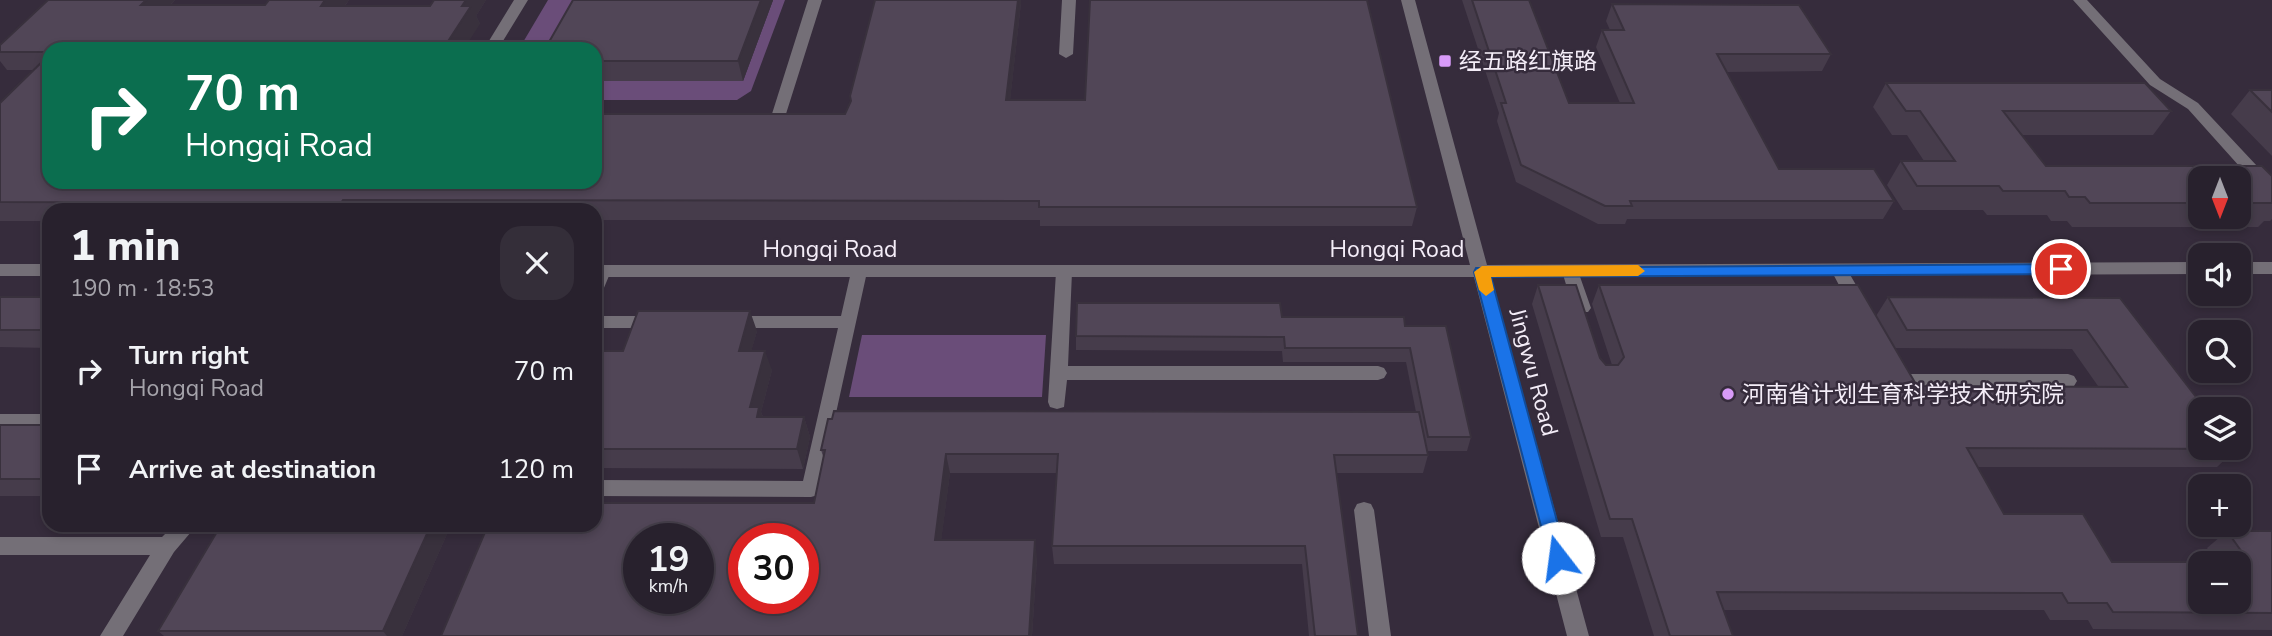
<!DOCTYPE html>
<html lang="en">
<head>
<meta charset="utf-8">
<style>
	:root { --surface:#28212d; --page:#342e39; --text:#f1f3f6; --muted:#a5a3aa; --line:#443e49 }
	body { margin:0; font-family:"Nunito Sans","Noto Sans SC",sans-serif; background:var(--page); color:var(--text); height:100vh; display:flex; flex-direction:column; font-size:26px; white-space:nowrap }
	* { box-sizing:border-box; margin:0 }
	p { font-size:23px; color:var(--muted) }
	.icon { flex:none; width:38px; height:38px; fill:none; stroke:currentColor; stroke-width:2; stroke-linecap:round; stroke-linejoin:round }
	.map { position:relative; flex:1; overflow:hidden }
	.sheet { position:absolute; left:42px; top:203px; width:560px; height:329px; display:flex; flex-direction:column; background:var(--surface); border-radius:21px; box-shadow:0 4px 10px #0003,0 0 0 2px var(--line) }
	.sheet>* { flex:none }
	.hud { position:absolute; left:42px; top:42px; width:560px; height:147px; border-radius:21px; box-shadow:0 4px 10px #0003,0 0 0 2px var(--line); background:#0b6e4f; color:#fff; overflow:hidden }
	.needle { width:46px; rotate:180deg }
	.tools { position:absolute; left:2188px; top:166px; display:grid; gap:14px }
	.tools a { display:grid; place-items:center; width:63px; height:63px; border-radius:14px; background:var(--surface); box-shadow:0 4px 10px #0003,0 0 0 2px var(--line); font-size:35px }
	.speed { position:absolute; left:623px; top:523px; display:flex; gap:14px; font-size:35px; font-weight:700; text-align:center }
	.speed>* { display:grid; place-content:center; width:91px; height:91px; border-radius:50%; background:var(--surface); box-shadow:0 4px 10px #0003,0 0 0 2px var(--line); line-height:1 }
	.speed small { font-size:18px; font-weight:400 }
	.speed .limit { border:10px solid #d22; background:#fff; color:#111 }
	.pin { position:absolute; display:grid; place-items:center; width:60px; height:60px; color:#fff; margin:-30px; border:4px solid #fff; border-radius:50%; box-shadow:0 2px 7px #0007 }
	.me { position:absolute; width:77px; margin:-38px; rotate:345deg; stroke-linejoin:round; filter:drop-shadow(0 0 5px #0008) }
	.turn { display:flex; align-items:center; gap:24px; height:147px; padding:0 28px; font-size:32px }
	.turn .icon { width:91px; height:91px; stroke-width:2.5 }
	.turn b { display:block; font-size:49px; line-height:60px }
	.round { display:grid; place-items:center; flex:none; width:74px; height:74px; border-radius:21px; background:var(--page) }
	.head { display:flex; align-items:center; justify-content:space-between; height:119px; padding:0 28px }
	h1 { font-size:42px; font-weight:800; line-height:52px }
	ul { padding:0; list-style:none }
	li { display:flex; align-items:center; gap:21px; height:98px; padding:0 28px }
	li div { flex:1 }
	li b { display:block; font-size:26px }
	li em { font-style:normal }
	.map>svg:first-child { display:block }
	.green { fill:#6a4d79 }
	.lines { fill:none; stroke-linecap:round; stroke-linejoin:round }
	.lane { fill:#746f77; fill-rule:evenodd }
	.street { fill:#746f77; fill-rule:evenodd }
	.wall { fill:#463c4b; fill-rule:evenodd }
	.shaded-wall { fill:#39313d }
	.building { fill:#514657; stroke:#39313d; stroke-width:2; fill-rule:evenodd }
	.route { fill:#1a73e8; stroke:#114b97; stroke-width:2 }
	.slow { fill:#f59e0b }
	.poi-dot { fill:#d89bf8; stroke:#362c3c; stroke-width:2.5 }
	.labels { text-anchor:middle; stroke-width:5; stroke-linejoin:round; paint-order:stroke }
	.poi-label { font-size:23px; fill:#f4edf8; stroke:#362c3c; text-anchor:start }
	.street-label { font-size:23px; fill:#f4edf8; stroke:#362c3c }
</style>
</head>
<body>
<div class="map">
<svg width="2272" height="636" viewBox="0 0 2272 636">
	<rect width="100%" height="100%" fill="#362c3c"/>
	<path class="green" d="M548,0H591L564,49H519Z
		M773,0H785L751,91L737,100H595V81H743Z
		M862,335H1046L1042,397H849Z"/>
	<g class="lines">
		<path class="lane" d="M514,0H528L498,49H484Z
			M808,0H822L785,117L778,122L773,120L771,117Z
			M1062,0H1076L1073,54L1066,58L1059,54Z
			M2073,0H2087L2160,79L2198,103L2272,182V197L2266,196L2188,109L2150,85Z
			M1839,264L1845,266L1867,304L1864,308H1852L1849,304L1831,270Z
			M603,265L611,271L601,295L595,297V270Z
			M1570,265L1578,271L1591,308L1588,312H1576L1573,308L1562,271Z
			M859,266L867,272L818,495L811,497L595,496V480L803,481L838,328H732L726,327L723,322L726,317L732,316H841L851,272Z
			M1064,266L1072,272L1068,366H1378L1384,368L1387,373L1384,378L1378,380H1067L1064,407L1057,409L1050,407L1048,402L1056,272Z
			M595,316H655L661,317L664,322L661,327L655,328H595Z
			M1895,365L1901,367L1906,374H2068L2074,376L2077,381L2074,386L2068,388H1901L1895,386L1886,372L1889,367Z
			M0,414H49V428H0Z
			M1364,502L1371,504L1374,510L1391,636H1369L1354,510L1357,504Z
			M174,525H197L174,552L123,636H100L150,555H0V537H162Z"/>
		<path class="street" d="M1401,0H1415L1487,265L2200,262V274L1491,277L1589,636H1567L1474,277H595V265H1470Z
			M2238,262H2272V274H2238Z
			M0,264H49V276H0Z"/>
	</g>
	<path class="wall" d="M48,0H175L171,5H265L349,0L345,6H430L434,0H486L476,16L480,24L49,49V182L845,114L1021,3L1010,100L1417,207L1412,226H1040V220H595V210H49V221H0V103L33,70H7L0,61V45Z
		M773,0L743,81H595V49Z
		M1462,0H1529L1569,103H1620L1596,47L1602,30H1610L1606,21L1612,4L1831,54L1822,71L1726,72L1779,169L1894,201L1883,219H1627L1625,224H1598L1516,182L1497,121L1499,113Z
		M1886,83L2171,111L2153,135H2021L2046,166L2272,176V219L2270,221H2264L2258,227H2072L2067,221H2051L2047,215H1987L1983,210H1903L1887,185L1901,161H1924L1907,135H1892L1873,107ZM2200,178H2238V217H2200Z
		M2250,90H2272V156L2231,114Z
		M1538,285L1606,365H1612L1592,304L1599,285L1876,316L1888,297L2120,298L2236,449L2217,467H1978L2004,514L2112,562H2216L2207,548L2227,531H2272V630L2093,629L2088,620H2050L2044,610H1723L1733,636H1654L1623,537H1601L1532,304ZM1895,348L2072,349L2098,386H1917Z
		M0,297H49V348L0,347Z
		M1282,317L1405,326L1471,437L1467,451H1427L1428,455L1423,473H1336L1358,636H1309L1302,564H1054L1052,546L1057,473H950L941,540L1037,558L1032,636L814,503L824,459L821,450L1416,412L1406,362H1283L1282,351L1076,350V336Z
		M757,331L751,351L772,370L761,412L763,417H804L810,437L803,469L595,468V351H623Z
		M0,425H49V496H0Z
		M221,525H451L402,636H164L158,631Z"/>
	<path class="shaded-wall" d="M146,0H175L153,23L141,5Z
		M325,0H349L331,24L321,6Z
		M466,0H486L476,16L480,24L464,49H443L462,6Z
		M761,0H773L743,81L738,61Z
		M1018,0H1021V3L1008,119L1006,100Z
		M343,200L348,210H345L341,203Z
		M750,311L757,331L746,370L739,351Z
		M765,351L772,370L761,412L766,427L750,407Z
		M804,417L810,437L803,469L797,449Z
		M946,454L950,473L939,558L935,540Z
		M431,525H451L402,636H387L383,631Z
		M1035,540L1037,558L1032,636H1029Z"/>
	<path class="building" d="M48,0H146L141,5H265L269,0H325L321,6H430L434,0H466L462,6H471L443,49H49V52H0V45Z
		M573,0H761L738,61H595V49H545Z
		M875,0H1018L1006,100H1085L1090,0H1367L1417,207H1039V201L343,200L341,203L0,202V103L49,55V182H595V114H845L851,101L850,96Z
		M1472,0H1529L1569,103H1634L1602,30H1624L1612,4L1799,5L1831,54H1717L1779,169H1874L1894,201H1630L1632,206H1605L1521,165L1501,103H1506Z
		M1886,83H2145L2171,111H2003L2046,166H2262L2272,176V203H2238V178H2200V203H2090L2085,197H2069L2065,191H2003L1999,186H1917L1901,161H1955L1920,111H1906Z
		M2250,90H2272V112Z
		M1538,285H1576L1600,358L1606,365H1618L1624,357L1599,285H1858L1917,386L2127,387L2087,330H1907L1888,297L2120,298L2206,410H2200V448H2235L2236,449L1967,448L2004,514H2083L2112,562H2249L2227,531H2272V613L2113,612L2107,603H2068L2062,593L1717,592L1733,636H1670L1632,519H1610ZM2200,564H2238V602H2200Z
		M0,297H49V330H0Z
		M1077,303H1280L1282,317H1404L1405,326H1446L1471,437H1428L1410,348H1285L1284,337L1076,336Z
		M638,311H750L739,351H765L750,407H759L757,417H804L797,449H595V351H623Z
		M834,411L1419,412L1428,455H1334L1358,636H1315L1305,546H1052L1058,454H946L935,540H1035L1029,636H441L488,525H595V503H814L825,450H821L828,419H832ZM639,539H698V598H639ZM744,539H803V598H744Z
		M0,425H49V479H0Z
		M221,525H431L383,631H158Z"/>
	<path class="route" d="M2061,264L2069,269L2061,274L1491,277L1567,558L1564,564L1558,566L1551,564L1474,272L1476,268Z"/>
	<path class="slow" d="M1638,265L1645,271L1638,276L1491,277L1494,290L1486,296L1479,290L1474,272L1482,266Z"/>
	<g class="poi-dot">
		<rect x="1438" y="54" width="14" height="14" rx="3.5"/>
		<circle cx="1728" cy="394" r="7"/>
	</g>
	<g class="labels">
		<g class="poi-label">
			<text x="1459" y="69">经五路红旗路</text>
			<text x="1742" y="402">河南省计划生育科学技术研究院</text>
		</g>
		<g class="street-label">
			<text x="830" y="257">Hongqi Road</text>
			<text x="1397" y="257">Hongqi Road</text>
			<text transform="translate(1534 372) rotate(75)" y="8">Jingwu Road</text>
		</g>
	</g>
</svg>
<div class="tools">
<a><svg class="needle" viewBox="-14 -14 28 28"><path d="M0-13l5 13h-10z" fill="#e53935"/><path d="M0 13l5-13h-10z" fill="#a5a3aa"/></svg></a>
<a><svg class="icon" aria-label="sound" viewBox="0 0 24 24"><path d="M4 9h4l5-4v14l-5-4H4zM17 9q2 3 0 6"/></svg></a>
<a><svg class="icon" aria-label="search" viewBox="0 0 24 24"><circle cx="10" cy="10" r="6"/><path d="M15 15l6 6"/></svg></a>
<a><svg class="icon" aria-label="layers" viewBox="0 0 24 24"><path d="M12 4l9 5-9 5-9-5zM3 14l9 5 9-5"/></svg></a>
<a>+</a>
<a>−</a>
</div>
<div class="speed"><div>19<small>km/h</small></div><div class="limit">30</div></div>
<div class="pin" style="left:2061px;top:269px;background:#d93025"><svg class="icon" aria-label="arrive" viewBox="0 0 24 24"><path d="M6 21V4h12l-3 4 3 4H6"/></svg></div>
<svg class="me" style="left:1558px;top:558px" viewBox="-20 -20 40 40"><circle r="19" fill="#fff"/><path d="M0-13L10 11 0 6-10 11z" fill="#1a73e8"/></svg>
<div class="hud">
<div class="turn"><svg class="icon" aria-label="right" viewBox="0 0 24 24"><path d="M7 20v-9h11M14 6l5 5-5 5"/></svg><div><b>70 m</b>Hongqi Road</div></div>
</div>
<section class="sheet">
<div class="head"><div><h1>1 min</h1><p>190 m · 18:53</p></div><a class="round"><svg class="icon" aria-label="close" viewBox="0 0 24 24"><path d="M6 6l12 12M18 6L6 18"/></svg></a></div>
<ul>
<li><svg class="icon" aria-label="right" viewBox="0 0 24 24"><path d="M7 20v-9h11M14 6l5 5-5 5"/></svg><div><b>Turn right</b><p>Hongqi Road</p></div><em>70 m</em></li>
<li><svg class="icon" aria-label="arrive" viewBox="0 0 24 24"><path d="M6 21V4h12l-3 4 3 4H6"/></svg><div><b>Arrive at destination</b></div><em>120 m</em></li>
</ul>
</section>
</div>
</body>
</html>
